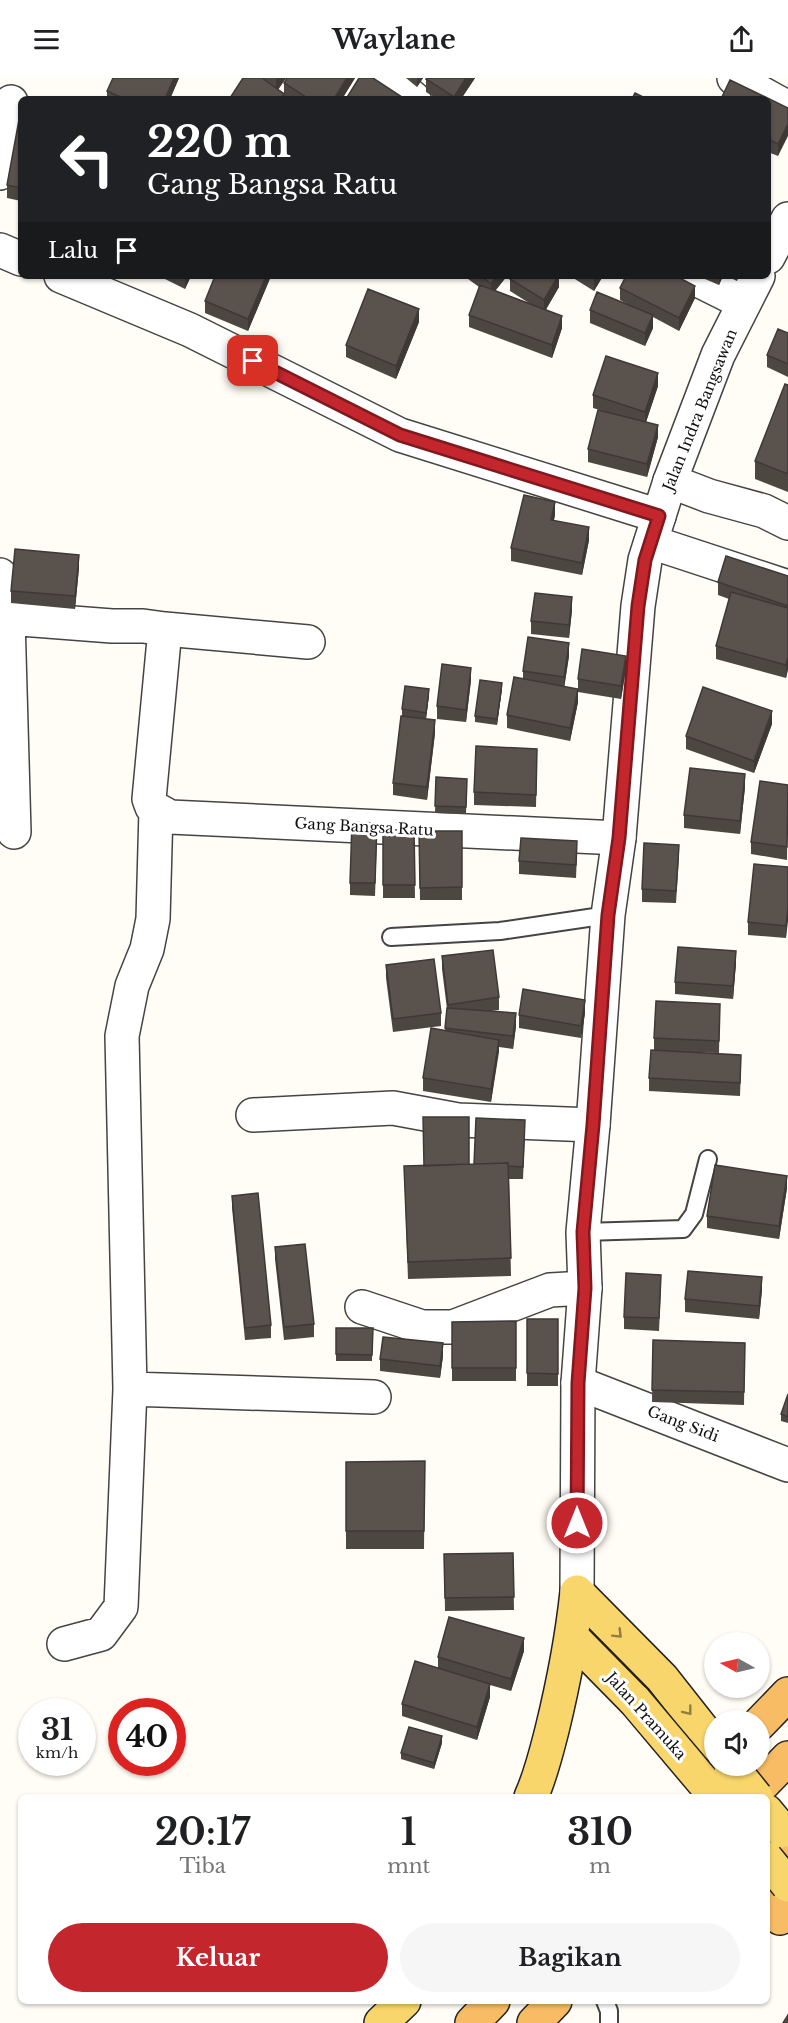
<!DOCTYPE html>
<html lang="id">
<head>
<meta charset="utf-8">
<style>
	:root { --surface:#fff; --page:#f6f6f6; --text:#202124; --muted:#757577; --accent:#c4262e }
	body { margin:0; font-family:"Libre Baskerville",serif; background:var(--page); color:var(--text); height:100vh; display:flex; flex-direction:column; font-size:22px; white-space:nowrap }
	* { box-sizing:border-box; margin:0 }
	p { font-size:20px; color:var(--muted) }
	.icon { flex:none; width:33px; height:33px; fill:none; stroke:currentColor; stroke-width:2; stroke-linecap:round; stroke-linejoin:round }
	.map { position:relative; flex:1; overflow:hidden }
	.details { position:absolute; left:18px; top:1716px; width:752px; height:210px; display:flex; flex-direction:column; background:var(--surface); border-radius:9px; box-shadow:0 2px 4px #0004 }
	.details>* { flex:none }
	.top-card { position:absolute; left:18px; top:18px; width:753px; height:183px; border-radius:9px; box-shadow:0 2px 4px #0004; background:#202124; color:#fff; overflow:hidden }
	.needle { width:39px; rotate:278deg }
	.controls { position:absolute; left:704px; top:1554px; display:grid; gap:12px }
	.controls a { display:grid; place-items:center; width:66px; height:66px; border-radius:50%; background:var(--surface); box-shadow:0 2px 4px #0004; font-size:30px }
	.speed { position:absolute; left:18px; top:1620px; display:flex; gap:12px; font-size:30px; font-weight:700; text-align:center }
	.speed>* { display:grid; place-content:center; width:78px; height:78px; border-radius:50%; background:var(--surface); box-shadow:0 2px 4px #0004; line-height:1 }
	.speed small { font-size:15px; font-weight:400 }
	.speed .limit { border:9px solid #d22; background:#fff; color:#111 }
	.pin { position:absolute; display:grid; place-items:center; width:51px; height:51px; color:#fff; margin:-26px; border-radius:12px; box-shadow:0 3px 9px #0006 }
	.me { position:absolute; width:66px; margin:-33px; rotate:0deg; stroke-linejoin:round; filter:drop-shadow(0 0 4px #0008) }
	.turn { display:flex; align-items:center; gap:21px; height:126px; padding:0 30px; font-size:27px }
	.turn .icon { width:78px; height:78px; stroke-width:2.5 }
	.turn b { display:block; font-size:42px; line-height:51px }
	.then { display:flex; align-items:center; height:57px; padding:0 30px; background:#0003; gap:12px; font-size:22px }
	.eta { display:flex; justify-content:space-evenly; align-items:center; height:102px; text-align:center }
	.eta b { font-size:36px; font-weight:700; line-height:42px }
	.primary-button { display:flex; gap:12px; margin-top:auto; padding:12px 30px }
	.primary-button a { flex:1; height:69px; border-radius:36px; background:var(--accent); color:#fff; font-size:24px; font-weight:700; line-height:69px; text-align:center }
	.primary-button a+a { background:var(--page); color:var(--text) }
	header { display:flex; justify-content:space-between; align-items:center; height:78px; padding:0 30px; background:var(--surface); font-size:27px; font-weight:700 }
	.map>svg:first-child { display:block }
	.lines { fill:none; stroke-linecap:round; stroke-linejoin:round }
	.service-casing { stroke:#444; stroke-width:20 }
	.minor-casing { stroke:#444; stroke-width:36 }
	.tertiary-casing { stroke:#444; stroke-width:36 }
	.primary-casing { stroke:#222; stroke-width:36 }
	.trunk-casing { stroke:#222; stroke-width:36 }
	.service { stroke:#fff; stroke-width:16 }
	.minor { stroke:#fff; stroke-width:33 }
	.tertiary { stroke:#fff; stroke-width:33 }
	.primary { stroke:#f9d66b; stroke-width:33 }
	.trunk { stroke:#f7bc64; stroke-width:33 }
	.primary-bridge-casing { stroke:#222; stroke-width:36; stroke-linecap:butt }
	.primary-bridge { stroke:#f9d66b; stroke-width:33 }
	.wall { fill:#4d4742 }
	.shaded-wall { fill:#3f3936 }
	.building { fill:#5a524d; stroke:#3f3936; stroke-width:1.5 }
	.oneway { stroke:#917d42 }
	.route-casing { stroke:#7f191e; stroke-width:15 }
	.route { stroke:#c4262e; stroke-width:10 }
	.labels { text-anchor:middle; stroke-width:6; stroke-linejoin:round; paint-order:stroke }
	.street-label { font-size:15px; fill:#111; stroke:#fff }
</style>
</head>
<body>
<header><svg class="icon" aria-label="menu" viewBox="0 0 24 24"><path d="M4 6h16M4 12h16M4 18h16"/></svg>Waylane<svg class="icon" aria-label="share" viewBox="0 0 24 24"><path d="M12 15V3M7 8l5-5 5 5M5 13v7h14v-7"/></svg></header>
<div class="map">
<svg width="788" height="1945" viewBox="0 0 788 1945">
	<rect width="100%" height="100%" fill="#fffdf5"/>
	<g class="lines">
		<defs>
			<path id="service" d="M391,859L500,853L608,837
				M583,1154L683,1151L694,1136L708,1081
				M605,1923L609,1933V1945"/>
			<path id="minor" d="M390,0L414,21
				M734,0L788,30
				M0,95L11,24
				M0,172L21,181
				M61,198L190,252L400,357L659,438
				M690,198L744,225
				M670,403L709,418L764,433L788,445
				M651,464L788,509
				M0,497L8,540L14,754
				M8,540L112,548H143L165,551L149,721L152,729L170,739L619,760
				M165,551L308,564
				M253,1037L393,1030L458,1042L593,1047
				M362,1229L422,1249H453L550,1212L585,1210
				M578,1305L788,1387
				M130,1311L374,1319
				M64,1566L101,1556L121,1529L130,1311L122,958L132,908L147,871L153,841L156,732"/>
			<path id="tertiary" d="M768,179L788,141
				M577,1514L578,1305L585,1210L583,1154L593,1047L608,837L619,760L638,528L645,482L670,403L718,277L758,198"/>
			<path id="primary" d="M577,1514L662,1600L714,1666
				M572,1559L635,1623
				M531,1719C541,1697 546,1675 552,1652C563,1607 572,1561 577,1514
				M766,1733L788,1759
				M381,1945L404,1923"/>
			<path id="trunk" d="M759,1646L788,1616
				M750,1719L788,1680
				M780,1840C770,1820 772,1801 788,1785
				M472,1945L493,1923
				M534,1945L555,1923"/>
		</defs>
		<use href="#service" class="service-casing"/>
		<use href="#minor" class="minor-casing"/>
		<use href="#tertiary" class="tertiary-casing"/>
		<use href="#primary" class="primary-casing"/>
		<use href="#trunk" class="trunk-casing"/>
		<use href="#service" class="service"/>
		<use href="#minor" class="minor"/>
		<use href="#tertiary" class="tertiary"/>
		<use href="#primary" class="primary"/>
		<use href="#trunk" class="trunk"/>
		<defs>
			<path id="primary-bridge" d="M635,1623L716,1719
				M731,1688L756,1719
				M766,1780L788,1807"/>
		</defs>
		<use href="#primary-bridge" class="primary-bridge-casing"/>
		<use href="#primary-bridge" class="primary-bridge"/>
	</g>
	<path class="wall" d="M179,0L170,21H107V13Z
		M243,0H286L278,11L284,15V5L355,0L342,21H290L284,18V21H230Z
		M406,0H423L417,9Z
		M427,0H475L461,21H437L426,14V1Z
		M768,21L788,30L778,78L768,74Z
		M21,31V123L7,120V107Z
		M159,198H191L185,211Z
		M271,198L248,253L205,235V223Z
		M464,198H507L495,213L529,225L510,213V201L559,198V209L546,231L562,250L552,280L469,249V237L479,209Z
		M570,198H603L594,213Z
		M698,198H723L719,207Z
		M620,210L695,220L679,253L653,239V250L645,268L590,245V232L634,230L620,222Z
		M419,244L396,301L346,279V267Z
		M788,255V299L767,289V277Z
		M788,307V414L755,401V383Z
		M658,308L646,344L658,359L647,399L588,384V371L603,333L593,330V317Z
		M555,437L554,442L589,462L582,497L511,483V470Z
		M79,490L75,531L11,525V513Z
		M788,498V591L786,600L716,581V568L729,521L718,517V504Z
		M572,532L569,560L531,556V543Z
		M569,578L564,609L578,611V601L626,591L621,621L578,614V624L570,663L507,650V637L523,601V593Z
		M471,602L466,644L437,641V628Z
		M502,611L497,647L475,644V638Z
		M429,617L426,641L402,638V631Z
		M772,646L754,695L686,671V658Z
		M435,655L427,722L393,717V705Z
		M537,683L536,729L474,727V714Z
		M436,699L467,701L466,736L435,735Z
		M788,707L787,782L751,776V764Z
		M745,709L740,756L684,750V737Z
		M383,752H414L415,820H383Z
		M419,753H462V822H420Z
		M377,758L375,818L350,817V805Z
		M577,776L576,800L519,796V783Z
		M679,779L676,825L642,824V811Z
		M788,789L786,860L748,857V844Z
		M442,878L499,919V932L491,933L516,948L513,971L499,969L491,1024L423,1013V1000L445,953L447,931L442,891Z
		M736,885L733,921L675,916V904Z
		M386,887L441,935V948L393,954L386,900Z
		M720,926L719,975L683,974L741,990L740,1018L649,1013V1000L654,972V960Z
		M585,935L581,960L519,950V937Z
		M525,1055L523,1101H509L511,1198L408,1201L404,1088L474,1086Z
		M787,1110L779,1161L707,1150V1138Z
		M232,1118L271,1247V1260L245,1262L232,1130Z
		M275,1169L314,1246V1259L284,1262L275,1181Z
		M661,1209L659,1253L624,1251V1239Z
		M762,1212L759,1241L685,1234V1221Z
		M527,1241H558V1308H527Z
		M516,1243V1303H452V1244Z
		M336,1250H373L372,1283H336Z
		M653,1262L745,1265L744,1327L652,1324Z
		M443,1278L440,1300L380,1293V1281Z
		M788,1316V1345L781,1343V1336Z
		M425,1383L424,1471H346V1384Z
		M513,1475L514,1532L445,1533L444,1476Z
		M524,1573L511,1613L490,1607V1619L477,1662L402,1638V1626L438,1590V1579Z
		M442,1665L434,1691L401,1681V1675Z"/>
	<path class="shaded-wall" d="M174,0H179L170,21H165Z
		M277,0H286L276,15V2Z
		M347,0H355L342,21H334Z
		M417,0H423L417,9Z
		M466,0H475L461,21H454V19Z
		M788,46V58L778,78V66Z
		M185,198H191L185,211Z
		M266,198H271L248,253V241Z
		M497,198H507L491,218V206Z
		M558,198L559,209L544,235V222Z
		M595,198H603L594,213V200Z
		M719,198H723L719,207Z
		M695,208V220L679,253V240Z
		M419,231V244L396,301V288Z
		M653,237V250L645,268V255Z
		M562,238V250L552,280V267Z
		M658,295V308L645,347V334Z
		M658,347V359L647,399V386Z
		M555,424V437L551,454V442Z
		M589,449V462L582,497V485Z
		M79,477V490L75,531V518Z
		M572,519V532L569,560V547Z
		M569,565V578L564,611V599Z
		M626,578V591L621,621V608Z
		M788,579V591L786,600V587Z
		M471,590V602L466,644V632Z
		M502,605V611L497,647V641Z
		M429,611V617L426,641V635Z
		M578,611V624L570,663V650Z
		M772,633V646L754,695V683Z
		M435,642V655L427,722V709Z
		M745,696V709L740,756V743Z
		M788,830V843L786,860V848Z
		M736,873V885L733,921V908Z
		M585,922V935L581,960V948Z
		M516,935V948L513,971V958Z
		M499,962V974L491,1024V1011Z
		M787,1098V1110L779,1161V1148Z
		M762,1199V1212L759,1241V1228Z
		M443,1265V1278L440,1300V1288Z
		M524,1560V1573L511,1613V1601Z
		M490,1606V1619L477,1662V1649Z
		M442,1658V1665L434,1691V1685Z"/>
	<path class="building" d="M113,0H174L165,21H125L107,13Z
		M243,0H262L284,16L281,21H232L230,20Z
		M287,0H347L334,21H309L284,5Z
		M359,0H373L405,21H346Z
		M427,0H466L454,19L426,1Z
		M730,2L788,30V46L778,66L768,61V21H721Z
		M635,15L647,21H632Z
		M21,31V110L7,107Z
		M215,198H266L248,241L205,223Z
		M481,198H497L491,206Z
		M512,198H558L544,222L510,201Z
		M626,198H676L695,208L679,240L620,210Z
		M480,207L562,238L552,267L469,237Z
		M368,211L419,231L396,288L346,267Z
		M597,214L653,237L645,255L590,232Z
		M778,251L788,255V286L767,277Z
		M606,278L658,295L645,334L593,317Z
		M785,306L788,307V396L755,383Z
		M598,332L658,347L647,386L588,371Z
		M524,417L555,424L551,442L589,449L582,485L511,470Z
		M15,471L79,477L75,518L11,513Z
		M726,478L788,498V528L718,504Z
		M731,514L788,530V579L786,587L716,568Z
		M535,515L572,519L569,547L531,543Z
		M528,559L569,565L564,599L523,593Z
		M582,571L626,578L621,608L578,601Z
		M442,586L471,590L466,632L437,628Z
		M514,599L578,611L570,650L507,637Z
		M480,602L502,605L497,641L475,638Z
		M405,608L429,611L426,635L402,631Z
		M703,609L772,633L754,683L686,658Z
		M401,638L435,642L427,709L393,705Z
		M476,668L537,671L536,717L474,714Z
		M690,690L745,696L740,743L684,737Z
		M436,699L467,701L466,729L435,728Z
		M760,703L788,707L787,769L751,764Z
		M352,744L377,745L375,805H350Z
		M383,752H414L415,807H383Z
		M419,753H462V809L420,810Z
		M521,760L577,763L576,787L519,783Z
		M644,765L679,767L676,813L642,811Z
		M754,786L788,789V830L786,848L748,844Z
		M678,869L736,873L733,908L675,904Z
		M493,872L499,919L448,927L442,878Z
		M434,881L441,935L393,941L386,887Z
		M523,911L585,922L581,948L519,937Z
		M656,923L720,926L719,963L654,960Z
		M447,930L516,935L513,958L445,950Z
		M431,950L499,962L491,1011L423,1000Z
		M651,972L741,977L740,1005L649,1000Z
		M423,1039H469V1086L424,1088Z
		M476,1040L525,1042L523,1089L508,1088V1085L474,1086Z
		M508,1085L511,1180L408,1184L404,1088Z
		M715,1087L787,1098L779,1148L707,1138Z
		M258,1115L271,1247L245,1250L232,1118Z
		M305,1166L314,1246L284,1249L275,1169Z
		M688,1193L762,1199L759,1228L685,1221Z
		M626,1195L661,1197L659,1240L624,1239Z
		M527,1241H558V1296L527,1295Z
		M516,1243V1290H452V1244Z
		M336,1250H373L372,1277L336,1276Z
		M383,1259L443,1265L440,1288L380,1281Z
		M653,1262L745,1265L744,1314L652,1312Z
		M788,1316V1339L781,1336Z
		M425,1383L424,1453H346V1384Z
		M513,1475L514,1519L445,1520L444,1476Z
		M449,1539L524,1560L511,1601L438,1579Z
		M415,1583L490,1606L477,1649L402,1626Z
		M409,1649L442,1658L434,1685L401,1675Z
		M788,1937V1945H783Z"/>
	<defs><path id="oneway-chevron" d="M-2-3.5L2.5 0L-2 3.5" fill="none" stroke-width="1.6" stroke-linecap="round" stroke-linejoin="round" transform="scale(1.5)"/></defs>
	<g class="oneway">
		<use href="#oneway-chevron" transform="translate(618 1556) rotate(45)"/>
		<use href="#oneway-chevron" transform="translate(688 1633) rotate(52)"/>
	</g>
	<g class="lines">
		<defs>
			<path id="route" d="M253,283L400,357L659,438L645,482L638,528L619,760L608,837L593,1047L583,1154L585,1210L578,1305L577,1445"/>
		</defs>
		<use href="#route" class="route-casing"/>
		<use href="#route" class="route"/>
	</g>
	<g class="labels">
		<g class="street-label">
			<text transform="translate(700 332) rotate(-68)" y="5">Jalan Indra Bangsawan</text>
			<text transform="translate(364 749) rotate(3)" y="5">Gang Bangsa Ratu</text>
			<text transform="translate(683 1346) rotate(21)" y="5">Gang Sidi</text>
			<text transform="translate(646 1638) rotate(48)" y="5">Jalan Pramuka</text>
		</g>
	</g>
</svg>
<div class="controls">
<a><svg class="needle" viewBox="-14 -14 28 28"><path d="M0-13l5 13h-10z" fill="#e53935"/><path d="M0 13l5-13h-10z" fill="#757577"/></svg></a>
<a><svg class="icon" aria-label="sound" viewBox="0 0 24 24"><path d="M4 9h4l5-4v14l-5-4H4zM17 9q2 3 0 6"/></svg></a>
</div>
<div class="speed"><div>31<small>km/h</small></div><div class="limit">40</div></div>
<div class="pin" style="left:253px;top:283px;background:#d93025"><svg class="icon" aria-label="arrive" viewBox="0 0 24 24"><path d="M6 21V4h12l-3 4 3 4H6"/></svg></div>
<svg class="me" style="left:577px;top:1445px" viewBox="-20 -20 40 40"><circle r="17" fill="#c4262e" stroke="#fff" stroke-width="3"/><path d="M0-11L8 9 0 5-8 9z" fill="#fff"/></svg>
<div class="top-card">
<div class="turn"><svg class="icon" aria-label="left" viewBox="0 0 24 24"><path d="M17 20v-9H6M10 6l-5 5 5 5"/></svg><div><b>220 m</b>Gang Bangsa Ratu</div></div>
<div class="then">Lalu<svg class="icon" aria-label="arrive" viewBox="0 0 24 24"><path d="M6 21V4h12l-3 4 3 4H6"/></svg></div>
</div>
<section class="details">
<div class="eta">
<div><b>20:17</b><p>Tiba</p></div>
<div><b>1</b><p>mnt</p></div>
<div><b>310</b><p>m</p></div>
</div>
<div class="primary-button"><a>Keluar</a><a>Bagikan</a></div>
</section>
</div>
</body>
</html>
